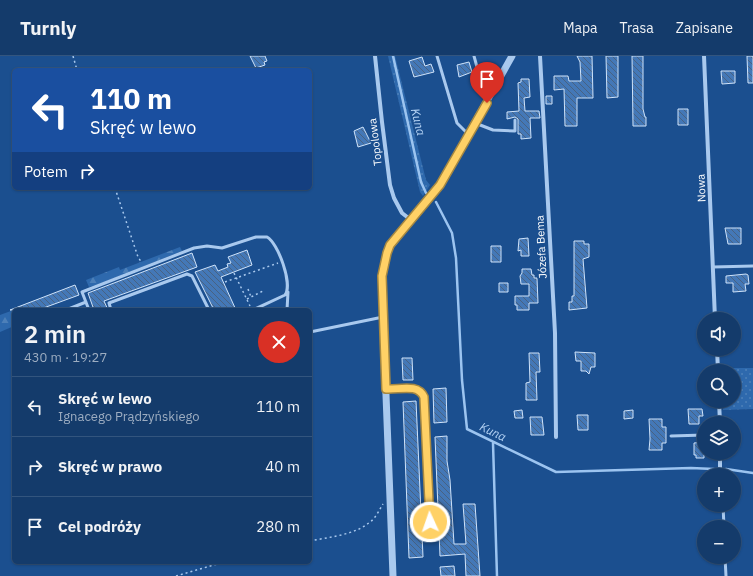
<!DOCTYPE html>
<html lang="pl">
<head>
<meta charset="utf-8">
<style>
	:root { --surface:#143b6b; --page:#214673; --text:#f1f3f6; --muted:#9dadc1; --line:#33557e }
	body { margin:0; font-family:"IBM Plex Sans",sans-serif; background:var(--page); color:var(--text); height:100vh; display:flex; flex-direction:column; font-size:15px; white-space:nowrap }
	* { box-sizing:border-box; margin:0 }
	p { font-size:13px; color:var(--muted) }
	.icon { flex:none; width:22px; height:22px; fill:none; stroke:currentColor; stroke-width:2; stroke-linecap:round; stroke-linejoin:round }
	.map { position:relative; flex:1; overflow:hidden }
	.sheet { position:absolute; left:12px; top:252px; width:300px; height:256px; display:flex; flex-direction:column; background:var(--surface); border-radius:6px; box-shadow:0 1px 3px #0004,0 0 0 1px var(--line) }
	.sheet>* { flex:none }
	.guide { position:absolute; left:12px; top:12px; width:300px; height:122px; border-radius:6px; box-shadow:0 1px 3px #0004,0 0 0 1px var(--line); background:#1a4fa0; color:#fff; overflow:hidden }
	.buttons { position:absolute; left:697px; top:256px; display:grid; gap:8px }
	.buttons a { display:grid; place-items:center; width:44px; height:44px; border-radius:50%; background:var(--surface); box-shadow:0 1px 3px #0004,0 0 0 1px var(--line); font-size:20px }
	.pin { position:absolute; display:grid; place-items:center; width:34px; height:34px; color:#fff; margin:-41px -17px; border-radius:50% 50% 50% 0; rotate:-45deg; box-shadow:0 0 4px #0007 }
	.pin .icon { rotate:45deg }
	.me { position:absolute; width:44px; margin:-22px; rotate:357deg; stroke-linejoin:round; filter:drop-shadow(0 0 3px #0008) }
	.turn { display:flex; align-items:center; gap:14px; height:84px; padding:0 12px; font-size:18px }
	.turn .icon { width:52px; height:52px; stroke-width:2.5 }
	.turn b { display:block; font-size:28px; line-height:34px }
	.then { display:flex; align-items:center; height:38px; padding:0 12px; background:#0003; gap:8px; font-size:15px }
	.round { display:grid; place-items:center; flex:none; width:42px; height:42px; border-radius:21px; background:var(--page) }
	.summary { display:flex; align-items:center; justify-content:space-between; height:68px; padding:0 12px }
	h1 { font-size:24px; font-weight:600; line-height:30px }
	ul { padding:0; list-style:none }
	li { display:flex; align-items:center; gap:12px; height:60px; padding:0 12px; border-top:1px solid var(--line) }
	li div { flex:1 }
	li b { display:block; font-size:15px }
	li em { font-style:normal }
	header { display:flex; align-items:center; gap:24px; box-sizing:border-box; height:56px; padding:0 20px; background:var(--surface); border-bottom:1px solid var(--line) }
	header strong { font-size:19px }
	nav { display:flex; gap:22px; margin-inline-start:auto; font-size:14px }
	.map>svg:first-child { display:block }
	.grass { fill:url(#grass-dots) }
	.forest { fill:url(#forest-firs) }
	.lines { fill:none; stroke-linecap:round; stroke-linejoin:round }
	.stream { stroke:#9cc4f0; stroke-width:2.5 }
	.building { fill:url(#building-back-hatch); stroke:#cfe3fa }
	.path { stroke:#a9c9ee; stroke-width:1.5; stroke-dasharray:2 3; stroke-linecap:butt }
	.service { stroke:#a9c9ee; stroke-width:3 }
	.minor { stroke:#a9c9ee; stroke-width:4 }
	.tertiary { stroke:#a9c9ee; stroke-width:7 }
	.route-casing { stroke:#a68842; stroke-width:10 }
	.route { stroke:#ffd166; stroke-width:7 }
	.labels { text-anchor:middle; stroke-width:3; stroke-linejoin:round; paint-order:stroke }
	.street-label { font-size:11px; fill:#fff; stroke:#1b4f8f }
	.water-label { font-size:12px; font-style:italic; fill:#b5d3f5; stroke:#1b4f8f }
</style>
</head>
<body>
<header>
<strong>Turnly</strong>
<nav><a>Mapa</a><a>Trasa</a><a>Zapisane</a></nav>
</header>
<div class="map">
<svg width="753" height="520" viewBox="0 0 753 520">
	<defs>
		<pattern id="grass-dots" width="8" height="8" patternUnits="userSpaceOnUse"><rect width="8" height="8" fill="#2e69ad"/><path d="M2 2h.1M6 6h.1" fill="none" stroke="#4d80b9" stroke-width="1.8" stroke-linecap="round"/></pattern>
		<pattern id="forest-firs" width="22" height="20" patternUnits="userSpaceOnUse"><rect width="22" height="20" fill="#2e69ad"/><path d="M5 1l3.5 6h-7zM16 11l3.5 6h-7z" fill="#4d80b9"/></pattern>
		<pattern id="building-back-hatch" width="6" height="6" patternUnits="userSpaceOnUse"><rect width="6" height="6" fill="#4478b7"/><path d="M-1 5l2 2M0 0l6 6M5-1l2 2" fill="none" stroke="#486282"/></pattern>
	</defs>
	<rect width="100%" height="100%" fill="#1b4f8f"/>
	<path class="grass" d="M388,0H395L426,124L430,129L423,140L420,136Z
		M722,312H753V353L723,354V345H734V315H722Z"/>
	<path class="forest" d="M180,191L182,195L99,228L89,231L86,224L119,211L120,214Z
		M19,252L14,254V270L0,276V259Z"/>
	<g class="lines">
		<path class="stream" d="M393,0L421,126L426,137
			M436,146L452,177L456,202L462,324L467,373L556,416L691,412L714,413
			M493,387L497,520
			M726,413L753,417"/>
	</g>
	<path class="building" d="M250,0H265L267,5L264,6L265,9L256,12Z
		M577,0H592L593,42H577V70H565L564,33L554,34V20H568L569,25H581L580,6Z
		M606,0H618V41L607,42Z
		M632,0H643V53L645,61H646V70H633Z
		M747,0H753V27H748Z
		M422,1L425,10L431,8L434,16L414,21L409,5Z
		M469,6L472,16L459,21L457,9Z
		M721,15H735V27L722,28Z
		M521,23H529L530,41L524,42L525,55H539L540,62H530L531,82L521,83V78H518V63L515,61L507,63V56L519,55L518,27L521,26Z
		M546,40H552V48H546Z
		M678,53H688V69H678Z
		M363,71L371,87L358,91L354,75Z
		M725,172H741V188H728Z
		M528,182L529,200H521V194L518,195L519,183Z
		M574,185H584V188H589V201L583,203L587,252L569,254V246H572V240H574Z
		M491,190H501V206H491Z
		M247,194L252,209L221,221L236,254H214L195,216L215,209L218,215L228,211L227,208L231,207L228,201Z
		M192,197L197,211L104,245L108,254H94L88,237Z
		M522,213H531L532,219H534V222H537L538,247H529V254H517V249H515V240H529V228H521L520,220L522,217Z
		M746,218L748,219L749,228H745L746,235L733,236V227H726V220Z
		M499,227H508V236H499Z
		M75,229L79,239L38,254H10Z
		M575,296L595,297V311H591L589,318L586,315H581V305H576Z
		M529,297H539L540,316H536L537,344H526V327L530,326Z
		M402,302H412L413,324H403Z
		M446,332L447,366L434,367L433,333Z
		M416,345L423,501L409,502L403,346Z
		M688,353H702L703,360H699V368H689Z
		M522,354L523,362H515L514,355Z
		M633,354V362L624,363V355Z
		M577,359H588V374H578Z
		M530,361H542L544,379H531Z
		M649,363H662V371H666V387H662V394H649L650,383Z
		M447,380V405L450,424L454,488H466L463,448H475L480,520H466L465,498L440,500L435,381Z
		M704,386V402H696V399H694V387Z
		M454,510L455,520H441L440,511Z"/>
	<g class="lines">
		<path class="path" d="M73,0L77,14
			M115,132L138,201L142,207
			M234,217L250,250
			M225,226L278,207
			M248,233L251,241
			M247,243L263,235
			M310,485C329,481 355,479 370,466C376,462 379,454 383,448
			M176,520L224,506"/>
		<path class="service" d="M437,0L457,67L468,78
			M474,0L483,33L491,37
			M475,67L493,74L515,75V64
			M713,211L753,210
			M66,254L86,246
			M89,254L82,236L194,192L207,190L222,192L256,181H267C278,187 293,228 285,239L253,254
			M111,254L109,247L187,218L192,220L209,254
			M287,254L288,236
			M310,276L383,261
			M386,333C399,334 418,327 424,341L431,466
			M671,380L704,379
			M720,412L721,419
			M723,449L724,471
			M725,501L726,520"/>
		<path class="minor" d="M375,0L382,66L390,129L394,142L402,157L411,164
			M540,0L555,277L556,381
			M704,0L715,263
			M717,293L718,315
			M719,345L720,367
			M720,397V412"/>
		<path class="tertiary" d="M393,520L383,261L382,220L384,207L389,192L442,125L512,0"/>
	</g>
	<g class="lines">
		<defs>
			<path id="route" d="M430,466L424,341C418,327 399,334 386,333L382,220L387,197L390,189L440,129L487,47"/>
		</defs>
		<use href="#route" class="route-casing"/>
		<use href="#route" class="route"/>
	</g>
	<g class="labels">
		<g class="street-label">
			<text transform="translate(375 86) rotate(-97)" y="4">Topolowa</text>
			<text transform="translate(701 132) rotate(-92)" y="4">Nowa</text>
			<text transform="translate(541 191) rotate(-93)" y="4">Józefa Bema</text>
		</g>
		<g class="water-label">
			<text transform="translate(418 66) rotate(76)" y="4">Kuna</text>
			<text transform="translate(493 376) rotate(26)" y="4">Kuna</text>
		</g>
	</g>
</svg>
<div class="buttons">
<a><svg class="icon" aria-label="sound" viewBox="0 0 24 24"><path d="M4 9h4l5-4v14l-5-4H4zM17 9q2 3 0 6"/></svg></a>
<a><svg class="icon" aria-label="search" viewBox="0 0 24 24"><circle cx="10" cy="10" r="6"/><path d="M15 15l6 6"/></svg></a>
<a><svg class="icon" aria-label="layers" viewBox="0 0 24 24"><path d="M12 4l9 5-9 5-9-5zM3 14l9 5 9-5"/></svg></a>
<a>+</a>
<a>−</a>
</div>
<div class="pin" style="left:487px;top:47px;background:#d93025"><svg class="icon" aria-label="arrive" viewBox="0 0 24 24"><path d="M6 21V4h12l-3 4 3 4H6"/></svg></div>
<svg class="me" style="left:430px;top:466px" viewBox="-20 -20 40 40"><circle r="17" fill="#ffd166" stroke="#fff" stroke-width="3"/><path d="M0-11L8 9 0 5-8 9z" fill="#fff"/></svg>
<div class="guide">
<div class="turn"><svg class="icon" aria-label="left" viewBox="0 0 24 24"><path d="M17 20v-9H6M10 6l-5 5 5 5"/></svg><div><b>110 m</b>Skręć w lewo</div></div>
<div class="then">Potem<svg class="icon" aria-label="right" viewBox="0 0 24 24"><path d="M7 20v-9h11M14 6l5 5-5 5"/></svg></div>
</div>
<section class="sheet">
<div class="summary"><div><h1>2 min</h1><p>430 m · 19:27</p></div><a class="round" style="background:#d93025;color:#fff"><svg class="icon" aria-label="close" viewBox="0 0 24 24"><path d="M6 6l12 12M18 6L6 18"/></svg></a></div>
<ul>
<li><svg class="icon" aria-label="left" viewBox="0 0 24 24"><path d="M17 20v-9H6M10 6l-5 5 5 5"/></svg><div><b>Skręć w lewo</b><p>Ignacego Prądzyńskiego</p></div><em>110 m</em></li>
<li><svg class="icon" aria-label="right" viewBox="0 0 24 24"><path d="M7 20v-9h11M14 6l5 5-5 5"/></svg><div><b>Skręć w prawo</b></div><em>40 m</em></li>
<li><svg class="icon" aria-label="arrive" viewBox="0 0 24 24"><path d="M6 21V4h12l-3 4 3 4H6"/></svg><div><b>Cel podróży</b></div><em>280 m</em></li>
</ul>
</section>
</div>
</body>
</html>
